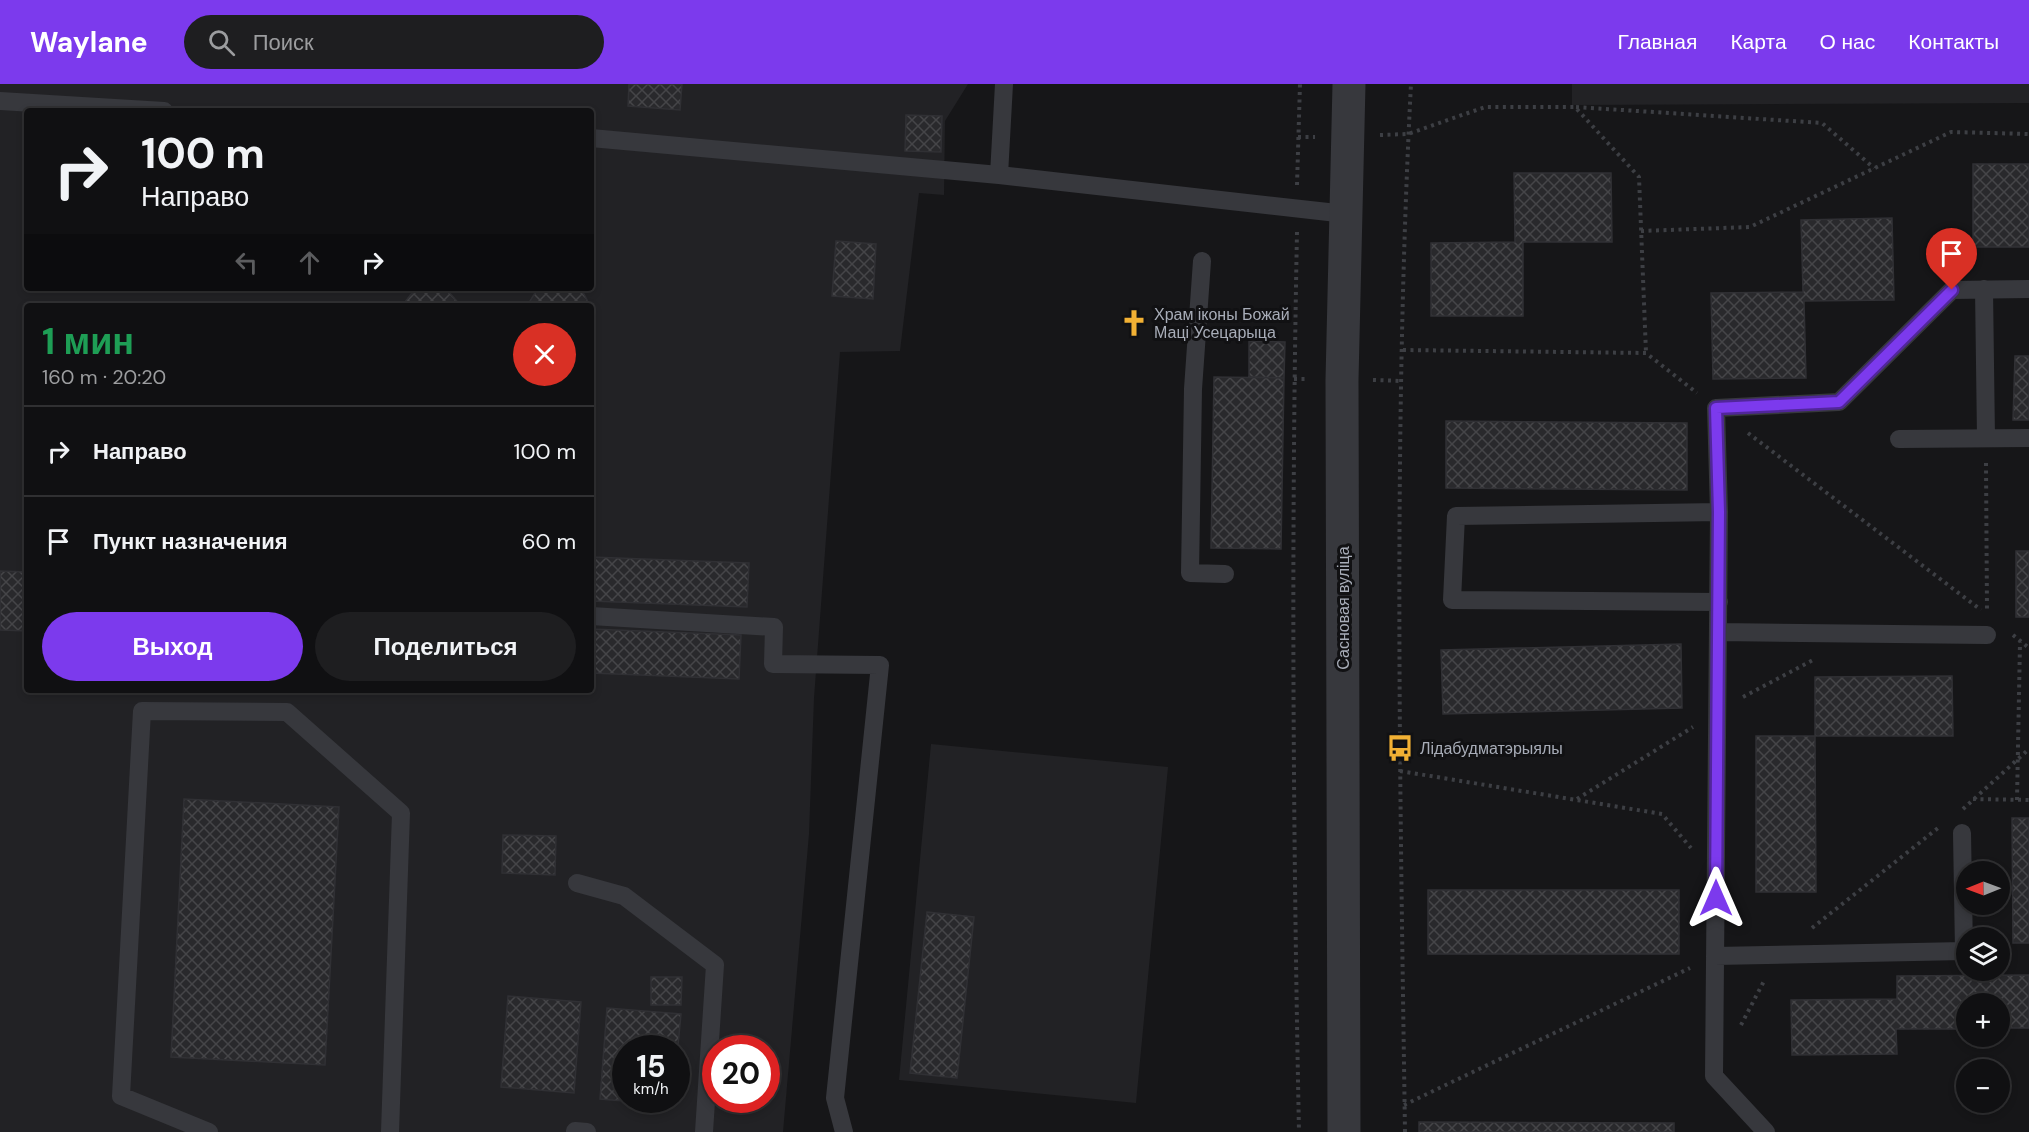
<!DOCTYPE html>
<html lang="ru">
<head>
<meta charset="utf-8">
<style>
	:root { --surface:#101012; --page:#1e1e20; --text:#f1f3f6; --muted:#9c9d9f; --line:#303032; --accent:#7c3aed }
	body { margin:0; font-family:"DM Sans",sans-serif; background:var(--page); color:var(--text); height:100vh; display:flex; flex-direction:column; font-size:22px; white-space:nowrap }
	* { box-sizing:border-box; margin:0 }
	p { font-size:20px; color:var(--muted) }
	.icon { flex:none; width:33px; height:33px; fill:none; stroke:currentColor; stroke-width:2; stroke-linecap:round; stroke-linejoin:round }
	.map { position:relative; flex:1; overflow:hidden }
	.drawer { position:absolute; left:24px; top:219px; width:570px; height:390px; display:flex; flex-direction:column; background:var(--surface); border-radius:6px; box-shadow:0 3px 9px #0003,0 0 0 2px var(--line) }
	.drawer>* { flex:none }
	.banner { position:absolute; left:24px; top:24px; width:570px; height:183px; border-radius:6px; box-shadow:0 3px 9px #0003,0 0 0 2px var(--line); background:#101012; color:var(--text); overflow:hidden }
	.needle { width:39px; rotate:269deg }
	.fabs { position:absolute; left:1956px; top:777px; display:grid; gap:12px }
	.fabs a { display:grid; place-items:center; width:54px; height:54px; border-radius:50%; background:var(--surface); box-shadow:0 3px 9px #0003,0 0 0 2px var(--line); font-size:30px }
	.speed { position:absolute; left:612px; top:951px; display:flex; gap:12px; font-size:30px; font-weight:700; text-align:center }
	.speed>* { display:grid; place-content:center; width:78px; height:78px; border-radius:50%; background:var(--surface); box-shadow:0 3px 9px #0003,0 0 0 2px var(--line); line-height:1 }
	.speed small { font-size:15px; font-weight:400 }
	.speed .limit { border:9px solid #d22; background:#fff; color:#111 }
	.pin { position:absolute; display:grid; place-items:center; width:51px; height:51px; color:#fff; margin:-62px -26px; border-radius:50% 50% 50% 0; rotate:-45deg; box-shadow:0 0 6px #0007 }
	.pin .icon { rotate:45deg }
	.me { position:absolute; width:66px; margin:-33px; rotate:0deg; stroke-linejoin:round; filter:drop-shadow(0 0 4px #0008) }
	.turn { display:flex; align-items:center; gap:21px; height:126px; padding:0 18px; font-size:27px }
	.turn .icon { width:78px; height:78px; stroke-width:2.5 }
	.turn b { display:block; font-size:42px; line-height:51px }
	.lanes { display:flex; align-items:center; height:57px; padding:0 18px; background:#0003; justify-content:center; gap:30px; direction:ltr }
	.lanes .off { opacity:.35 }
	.round { display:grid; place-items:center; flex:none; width:63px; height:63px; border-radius:32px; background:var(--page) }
	.summary { display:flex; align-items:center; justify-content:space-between; height:102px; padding:0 18px }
	h1 { font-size:36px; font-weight:700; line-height:45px; color:#1e9e55 }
	.button { display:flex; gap:12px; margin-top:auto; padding:12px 18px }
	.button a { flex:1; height:69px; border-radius:36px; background:var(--accent); color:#fff; font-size:24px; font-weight:700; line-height:69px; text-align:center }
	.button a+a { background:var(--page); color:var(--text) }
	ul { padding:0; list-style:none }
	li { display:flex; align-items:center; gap:18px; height:90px; padding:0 18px; border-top:2px solid var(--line) }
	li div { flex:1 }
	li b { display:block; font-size:22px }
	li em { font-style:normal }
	header { display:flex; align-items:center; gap:36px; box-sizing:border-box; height:84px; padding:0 30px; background:var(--accent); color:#fff }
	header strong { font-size:28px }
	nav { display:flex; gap:33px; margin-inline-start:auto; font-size:21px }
	.search { width:420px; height:54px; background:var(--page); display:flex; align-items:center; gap:15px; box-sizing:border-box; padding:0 21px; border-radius:33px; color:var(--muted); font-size:22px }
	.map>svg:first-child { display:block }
	.built { fill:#222225; fill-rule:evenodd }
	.building { fill:url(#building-cross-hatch); stroke:#303034; stroke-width:1.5 }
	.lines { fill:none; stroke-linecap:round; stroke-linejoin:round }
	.path { stroke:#3d3f44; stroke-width:4; stroke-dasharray:3 4.5; stroke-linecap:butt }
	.service { stroke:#37383d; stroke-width:18 }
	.tertiary { stroke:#37383d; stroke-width:33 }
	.route-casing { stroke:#51269a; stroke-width:15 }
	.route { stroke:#7c3aed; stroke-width:10 }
	.labels { text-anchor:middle; stroke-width:6; stroke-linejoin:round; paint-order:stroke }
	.poi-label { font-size:16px; fill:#a8adb8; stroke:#111113; text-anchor:start }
	.street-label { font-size:16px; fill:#a8adb8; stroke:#111113 }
</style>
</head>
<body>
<header>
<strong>Waylane</strong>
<div class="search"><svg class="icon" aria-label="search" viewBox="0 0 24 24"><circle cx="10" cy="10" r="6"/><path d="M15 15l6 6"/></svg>Поиск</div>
<nav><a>Главная</a><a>Карта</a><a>О нас</a><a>Контакты</a></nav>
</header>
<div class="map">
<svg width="2029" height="1048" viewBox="0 0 2029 1048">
	<defs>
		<pattern id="building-cross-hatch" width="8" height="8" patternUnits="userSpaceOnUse" patternTransform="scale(1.5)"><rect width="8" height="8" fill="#29292c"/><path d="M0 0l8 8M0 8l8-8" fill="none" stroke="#454548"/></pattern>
	</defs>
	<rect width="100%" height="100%" fill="#161618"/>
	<path class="built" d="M0,0H968L945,37L944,111L919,109L900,267L840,268L814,614L809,750L783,1048H0ZM27,27H591V204H27ZM27,222H591V606H27ZM626,964H676V1016H626ZM716,964H766V1016H716Z
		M1572,0H2029V19L1572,21Z
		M931,660L1168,683L1136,1019L899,996Z"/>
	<path class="building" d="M629,0H682L680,26L628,22Z
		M906,31L942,32L941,68L905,67Z
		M1973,80H2029V163H1973Z
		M1514,89H1611L1612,158H1523V232H1431V159L1515,158Z
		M1892,134L1894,216L1804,217L1806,294L1713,295L1711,209L1803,208L1801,136Z
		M836,157L876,160L873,215L832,212Z
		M423,204L448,207L461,222H402L411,210Z
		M538,204H577L584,210L590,222H527Z
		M1249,257L1285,258L1284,294L1249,293Z
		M2015,272H2029V336H2013Z
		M1214,293L1284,294L1281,465L1211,464Z
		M1446,337L1687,339V406L1446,404Z
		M2016,467H2029V533H2016Z
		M591,473L749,479L747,523L591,517Z
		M0,487L27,488V547L0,546Z
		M591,545L741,551L739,595L591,589Z
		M1681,560L1682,624L1443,630L1441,566Z
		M1952,592L1953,652H1815V593Z
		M1756,652H1815L1816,808H1756Z
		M184,715L339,723L325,981L171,973Z
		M2012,734H2029V859H2013Z
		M503,751L556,752L555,791L502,789Z
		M1428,806H1679V870H1428Z
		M927,828L974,833L957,994L910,989Z
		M2029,891V944H2000V920H1966V945H1896L1897,970L1792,971L1791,916L1897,915V892Z
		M651,893H682L681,921H651Z
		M508,912L581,918L574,1009L501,1003Z
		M607,924L681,930L676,983V964H626V1016H674L673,1021L600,1015Z
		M1419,1038L1674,1039V1048H1419Z"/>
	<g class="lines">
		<path class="path" d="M1576,23L1822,39L1874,84
			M1380,51L1408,50L1485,23H1575L1639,93L1646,269
			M1298,53H1315
			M1297,101L1300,0
			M1641,147L1750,143L1951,48L2029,50
			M1297,148C1291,448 1293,748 1299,1048
			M1403,266L1646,269L1697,309
			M1294,295H1309
			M1373,296L1402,297
			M1748,349L1981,526
			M1986,379L1987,528
			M2013,551L2029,564
			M1743,613L1813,576
			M1400,687L1662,730L1691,764
			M1577,715L1693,643
			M1973,715L2029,716
			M2017,716L2020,558
			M1963,725L2029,665
			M1812,844L1938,744
			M1741,941L1764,897
			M1404,1021L1690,884
			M1405,1048C1400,699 1393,349 1411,0"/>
		<path class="service" d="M0,17L164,27
			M591,54L999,91L1346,130
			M999,91L1004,0
			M1202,177L1193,305L1190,489L1225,490
			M1984,205L1986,354
			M1899,355L2029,354
			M1719,518L1452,516L1456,432L1719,428
			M591,532L774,543L773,580L880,581L835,1014L844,1048
			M1718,548L1987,551
			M577,799L624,812L715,881L704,1048
			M1715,872L1964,867L1962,749
			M575,1047L587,1048
			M209,1048L121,1012L142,627L287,628L401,729L390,1048
			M1766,1048L1714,992L1719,428L1716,324L1839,318L1952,206L2029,205"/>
		<path class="tertiary" d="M1344,1048L1342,296L1349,0"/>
	</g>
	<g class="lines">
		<defs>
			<path id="route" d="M1716,814L1719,428L1716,324L1839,318L1952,206"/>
		</defs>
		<use href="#route" class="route-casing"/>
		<use href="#route" class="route"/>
	</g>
	<defs>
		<symbol id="church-bare" viewBox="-9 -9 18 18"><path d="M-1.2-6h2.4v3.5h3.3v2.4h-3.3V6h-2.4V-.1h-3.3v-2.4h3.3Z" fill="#f2b134" stroke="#111113" stroke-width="2.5" paint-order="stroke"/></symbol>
		<symbol id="bus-bare" viewBox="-9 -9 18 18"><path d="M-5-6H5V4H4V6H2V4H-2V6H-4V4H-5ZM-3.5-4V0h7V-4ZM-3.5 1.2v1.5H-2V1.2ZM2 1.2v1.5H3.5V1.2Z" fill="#f2b134" stroke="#111113" stroke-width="2.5" paint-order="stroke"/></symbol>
	</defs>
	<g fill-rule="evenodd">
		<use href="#church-bare" x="1115" y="220" width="38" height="38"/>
		<use href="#bus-bare" x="1381" y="645" width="38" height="38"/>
	</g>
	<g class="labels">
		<g class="poi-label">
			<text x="1154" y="236">Храм іконы Божай<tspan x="1154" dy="18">Маці Усецарыца</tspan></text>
			<text x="1420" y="670">Лідабудматэрыялы</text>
		</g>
		<g class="street-label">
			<text transform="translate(1343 524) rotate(-90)" y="6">Сасновая вуліца</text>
		</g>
	</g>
</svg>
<div class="fabs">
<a><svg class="needle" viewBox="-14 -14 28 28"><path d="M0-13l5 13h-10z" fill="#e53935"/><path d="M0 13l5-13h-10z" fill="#9c9d9f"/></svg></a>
<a><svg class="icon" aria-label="layers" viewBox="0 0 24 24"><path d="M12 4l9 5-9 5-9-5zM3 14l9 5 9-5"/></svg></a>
<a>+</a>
<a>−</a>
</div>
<div class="speed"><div>15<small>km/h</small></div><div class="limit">20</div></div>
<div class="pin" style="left:1952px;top:206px;background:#d93025"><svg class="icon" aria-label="arrive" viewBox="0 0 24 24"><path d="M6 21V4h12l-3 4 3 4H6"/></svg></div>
<svg class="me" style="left:1716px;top:814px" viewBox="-20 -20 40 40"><path d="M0-17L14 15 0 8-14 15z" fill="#7c3aed" stroke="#fff" stroke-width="4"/></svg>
<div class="banner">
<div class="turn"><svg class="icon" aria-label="right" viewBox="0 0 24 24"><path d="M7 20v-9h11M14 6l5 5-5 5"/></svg><div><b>100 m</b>Направо</div></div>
<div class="lanes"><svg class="icon off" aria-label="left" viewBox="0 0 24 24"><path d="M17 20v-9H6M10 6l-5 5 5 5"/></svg><svg class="icon off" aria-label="ahead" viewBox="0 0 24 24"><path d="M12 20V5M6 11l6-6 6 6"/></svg><svg class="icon" aria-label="right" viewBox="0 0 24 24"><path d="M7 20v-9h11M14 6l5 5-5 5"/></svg></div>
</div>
<section class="drawer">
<div class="summary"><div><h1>1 мин</h1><p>160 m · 20:20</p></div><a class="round" style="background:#d93025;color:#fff"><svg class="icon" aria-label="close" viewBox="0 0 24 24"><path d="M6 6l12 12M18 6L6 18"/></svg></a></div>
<ul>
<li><svg class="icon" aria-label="right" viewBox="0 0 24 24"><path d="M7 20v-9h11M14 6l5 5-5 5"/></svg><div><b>Направо</b></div><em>100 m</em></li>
<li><svg class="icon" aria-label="arrive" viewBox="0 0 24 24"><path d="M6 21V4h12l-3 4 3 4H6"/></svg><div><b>Пункт назначения</b></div><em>60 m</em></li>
</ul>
<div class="button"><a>Выход</a><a>Поделиться</a></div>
</section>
</div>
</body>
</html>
